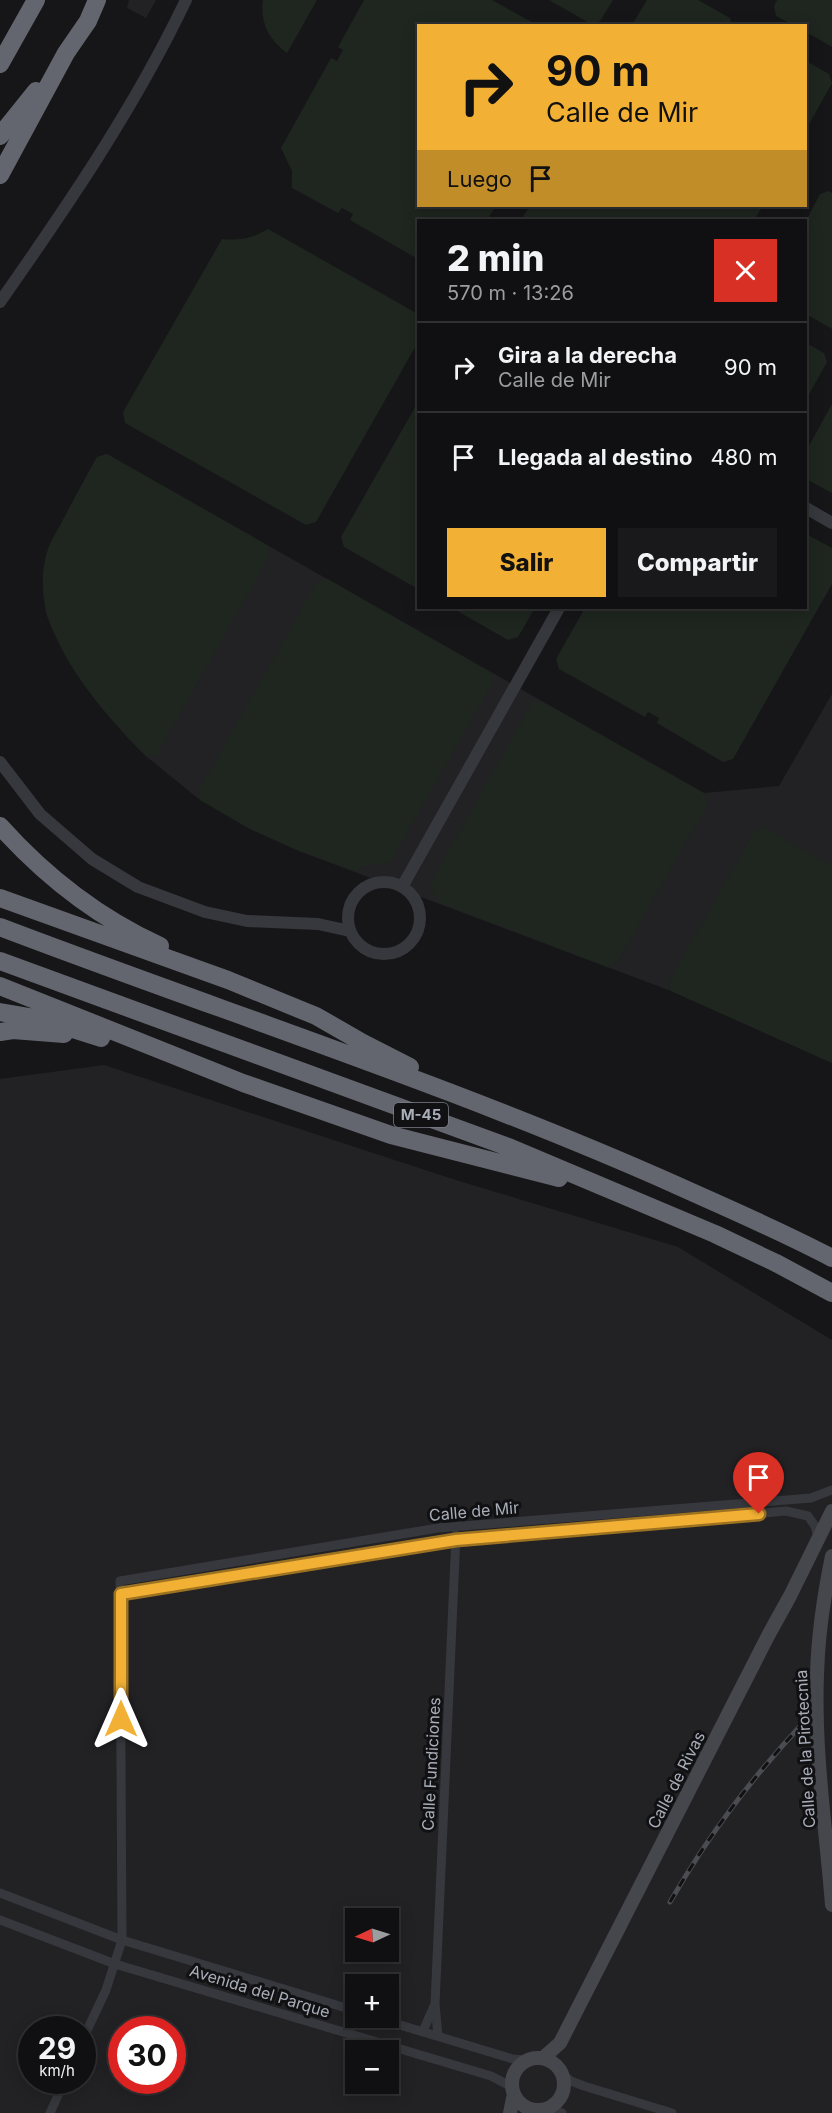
<!DOCTYPE html>
<html lang="es">
<head>
<meta charset="utf-8">
<style>
	:root { --surface:#101012; --page:#19191b; --text:#f1f3f6; --muted:#9c9d9f; --line:#303032; --accent:#f2b134 }
	body { margin:0; font-family:Inter,sans-serif; background:var(--page); color:var(--text); height:100vh; display:flex; flex-direction:column; font-size:22px; white-space:nowrap }
	* { box-sizing:border-box; margin:0 }
	p { font-size:20px; color:var(--muted) }
	.icon { flex:none; width:33px; height:33px; fill:none; stroke:currentColor; stroke-width:2; stroke-linecap:round; stroke-linejoin:round }
	.map { position:relative; flex:1; overflow:hidden }
	.sheet { position:absolute; left:417px; top:219px; width:390px; height:390px; display:flex; flex-direction:column; background:var(--surface); border-radius:0px; box-shadow:0 3px 15px #0003,0 0 0 2px var(--line) }
	.sheet>* { flex:none }
	.top-card { position:absolute; left:417px; top:24px; width:390px; height:183px; border-radius:0px; box-shadow:0 3px 15px #0003,0 0 0 2px var(--line); background:#f2b134; color:#111; overflow:hidden }
	.needle { width:39px; rotate:266deg }
	.tools { position:absolute; left:345px; top:1908px; display:grid; gap:12px }
	.tools a { display:grid; place-items:center; width:54px; height:54px; border-radius:0px; background:var(--surface); box-shadow:0 3px 15px #0003,0 0 0 2px var(--line); font-size:30px }
	.speed { position:absolute; left:18px; top:2016px; display:flex; gap:12px; font-size:30px; font-weight:700; text-align:center }
	.speed>* { display:grid; place-content:center; width:78px; height:78px; border-radius:50%; background:var(--surface); box-shadow:0 3px 15px #0003,0 0 0 2px var(--line); line-height:1 }
	.speed small { font-size:15px; font-weight:400 }
	.speed .limit { border:9px solid #d22; background:#fff; color:#111 }
	.pin { position:absolute; display:grid; place-items:center; width:51px; height:51px; color:#fff; margin:-62px -26px; border-radius:50% 50% 50% 0; rotate:-45deg; box-shadow:0 0 6px #0007 }
	.pin .icon { rotate:45deg }
	.me { position:absolute; width:66px; margin:-33px; rotate:0deg; stroke-linejoin:round; filter:drop-shadow(0 0 4px #0008) }
	.turn { display:flex; align-items:center; gap:21px; height:126px; padding:0 30px; font-size:27px }
	.turn .icon { width:78px; height:78px; stroke-width:2.5 }
	.turn b { display:block; font-size:42px; line-height:51px }
	.then { display:flex; align-items:center; height:57px; padding:0 30px; background:#0003; gap:12px; font-size:22px }
	.round { display:grid; place-items:center; flex:none; width:63px; height:63px; border-radius:0px; background:var(--page) }
	.summary { display:flex; align-items:center; justify-content:space-between; height:102px; padding:0 30px }
	h1 { font-size:36px; font-weight:800; line-height:45px }
	.primary-button { display:flex; gap:12px; margin-top:auto; padding:12px 30px }
	.primary-button a { flex:1; height:69px; border-radius:0px; background:var(--accent); color:#111; font-size:24px; font-weight:800; line-height:69px; text-align:center }
	.primary-button a+a { background:var(--page); color:var(--text) }
	ul { padding:0; list-style:none }
	li { display:flex; align-items:center; gap:18px; height:90px; padding:0 30px; border-top:2px solid var(--line) }
	li div { flex:1 }
	li b { display:block; font-size:22px }
	li em { font-style:normal }
	.map>svg:first-child { display:block }
	.built { fill:#222225; fill-rule:evenodd }
	.green { fill:#1e261f }
	.lines { fill:none; stroke-linecap:round; stroke-linejoin:round }
	.minor { stroke:#37383d; stroke-width:9 }
	.tertiary { stroke:#37383d; stroke-width:12 }
	.secondary { stroke:#45474d; stroke-width:14 }
	.motorway { stroke:#63666e; stroke-width:18 }
	.rail-casing { stroke:#4a4c52; stroke-width:5 }
	.rail { stroke:#111113; stroke-width:3; stroke-dasharray:9; stroke-linecap:butt }
	.route-casing { stroke:#9d7322; stroke-width:15 }
	.route { stroke:#f2b134; stroke-width:10 }
	.labels { text-anchor:middle; stroke-width:6; stroke-linejoin:round; paint-order:stroke }
	.shield { fill:#111113; stroke:#7b7e86; stroke-width:1.5 }
	.shield-label { font-size:15px; font-weight:bold; fill:#a8adb8 }
	.street-label { font-size:16px; fill:#a8adb8; stroke:#111113 }
</style>
</head>
<body>
<div class="map">
<svg width="832" height="2113" viewBox="0 0 832 2113">
	<rect width="100%" height="100%" fill="#161618"/>
	<path class="built" d="M129,0H156L146,18L127,8Z
		M107,454L704,793L779,786L832,694V1063L671,991L299,851L250,829L200,800L147,757L127,737L94,698L67,658L51,627L46,613L43,593L45,560L49,546L97,457Z
		M104,1065L459,1181L678,1247L832,1340V2113H0V1079ZM356,1918H388V1952H356ZM356,1984H388V2018H356ZM32,2030H82V2080H32ZM122,2030H172V2080H122ZM356,2050H388V2084H356Z"/>
	<path class="green" d="M263,0H317L287,53C269,39 260,24 263,0Z
		M364,0H492L537,25L418,26V206H496L487,220H418V259L350,220L353,214L342,208L338,213L292,188V171L281,148L331,58L337,61L343,50L338,47Z
		M549,0H613L600,21L591,24Z
		M647,0H698L730,18L732,25H632Z
		M777,0H832V47L806,32V26L793,25L776,16L774,6Z
		M806,61L829,74L832,83L806,130Z
		M829,191L832,193V329L806,314V221L820,194Z
		M530,206H763L754,220H521Z
		M268,229L418,314V342L316,522L306,525L125,423L123,412L222,239C240,241 253,238 268,229Z
		M806,343L824,353L827,362L806,400Z
		M418,402V589L344,547L341,537Z
		M832,404V493L806,479V451Z
		M107,454L267,545L270,555L156,756L147,757C99,709 30,632 45,560C48,546 55,534 62,522C73,500 85,479 97,457Z
		M806,534L832,548V584L733,759L723,762L657,723L659,718L648,712L645,717L559,669L556,659L585,608H806Z
		M326,578L490,672L493,682L390,863C376,863 366,864 355,871L299,851L250,829L200,800L199,790L317,582Z
		M452,608H535L518,637L508,640Z
		M541,701L704,793L708,804L617,963L607,967L438,902L429,885L532,703Z
		M763,827L832,866V1063L671,991L668,983L755,830Z"/>
	<g class="lines">
		<path class="minor" d="M121,1595L456,1540L786,1511L808,1516L815,1526L818,1538
			M0,1893L122,1940L356,2011
			M0,1920L115,1964L491,2076L512,2087
			M377,2018L513,2059L527,2060
			M423,2031L434,2006
			M438,2036L435,2004L456,1535
			M82,2041L106,1990L122,1940L120,1581L438,1528L811,1498L832,1490
			M562,2074L571,2081L584,2086L672,2113
			M547,2108L562,2113
			M50,2113L65,2080"/>
		<path class="tertiary" d="M0,302C68,205 135,107 186,0
			M806,508L832,523
			M0,762L40,814L92,859L138,887L205,912L247,921L318,924L350,931
			M348 918a36 36 0 1 1 72 0a36 36 0 1 1-72 0Z
			M402,887L559,608"/>
		<path class="secondary" d="M832,1556C824,1595 818,1635 817,1675C814,1751 826,1829 832,1905
			M543,2058L560,2043L769,1634L790,1596L832,1511
			M512 2084a26 26 0 1 1 52 0a26 26 0 1 1-52 0Z
			M510,2113L514,2094"/>
		<path class="motorway" d="M0,64L36,0
			M0,136L36,91
			M0,175L66,53L88,21L97,0
			M0,826C44,875 99,918 160,946
			M0,898L228,980L316,1016L363,1043L410,1067
			M0,927C226,1013 456,1087 676,1185C729,1209 781,1231 832,1258
			M0,961L511,1148L715,1234L778,1264L832,1293
			M0,986L243,1083L391,1135L559,1178
			M0,1012L41,1019L101,1038
			M0,1032L13,1030L64,1034"/>
		<defs>
			<path id="rail" d="M670,1902C710,1833 750,1780 804,1722"/>
		</defs>
		<use href="#rail" class="rail-casing"/>
		<use href="#rail" class="rail"/>
	</g>
	<g class="lines">
		<defs>
			<path id="route" d="M121,1719V1594L456,1540L759,1514"/>
		</defs>
		<use href="#route" class="route-casing"/>
		<use href="#route" class="route"/>
	</g>
	<g class="labels">
		<rect class="shield" x="394" y="1103" width="54" height="24" rx="4.5"/>
		<g class="shield-label">
			<text x="421" y="1120">M-45</text>
		</g>
		<g class="street-label">
			<text transform="translate(474 1511) rotate(-5)" y="6">Calle de Mir</text>
			<text transform="translate(805 1749) rotate(-93)" y="6">Calle de la Pirotecnia</text>
			<text transform="translate(431 1764) rotate(-87)" y="6">Calle Fundiciones</text>
			<text transform="translate(676 1780) rotate(-63)" y="6">Calle de Rivas</text>
			<text transform="translate(260 1991) rotate(17)" y="6">Avenida del Parque</text>
		</g>
	</g>
</svg>
<div class="tools">
<a><svg class="needle" viewBox="-14 -14 28 28"><path d="M0-13l5 13h-10z" fill="#e53935"/><path d="M0 13l5-13h-10z" fill="#9c9d9f"/></svg></a>
<a>+</a>
<a>−</a>
</div>
<div class="speed"><div>29<small>km/h</small></div><div class="limit">30</div></div>
<div class="pin" style="left:759px;top:1514px;background:#d93025"><svg class="icon" aria-label="arrive" viewBox="0 0 24 24"><path d="M6 21V4h12l-3 4 3 4H6"/></svg></div>
<svg class="me" style="left:121px;top:1719px" viewBox="-20 -20 40 40"><path d="M0-17L14 15 0 8-14 15z" fill="#f2b134" stroke="#fff" stroke-width="4"/></svg>
<div class="top-card">
<div class="turn"><svg class="icon" aria-label="right" viewBox="0 0 24 24"><path d="M7 20v-9h11M14 6l5 5-5 5"/></svg><div><b>90 m</b>Calle de Mir</div></div>
<div class="then">Luego<svg class="icon" aria-label="arrive" viewBox="0 0 24 24"><path d="M6 21V4h12l-3 4 3 4H6"/></svg></div>
</div>
<section class="sheet">
<div class="summary"><div><h1>2 min</h1><p>570 m · 13:26</p></div><a class="round" style="background:#d93025;color:#fff"><svg class="icon" aria-label="close" viewBox="0 0 24 24"><path d="M6 6l12 12M18 6L6 18"/></svg></a></div>
<ul>
<li><svg class="icon" aria-label="right" viewBox="0 0 24 24"><path d="M7 20v-9h11M14 6l5 5-5 5"/></svg><div><b>Gira a la derecha</b><p>Calle de Mir</p></div><em>90 m</em></li>
<li><svg class="icon" aria-label="arrive" viewBox="0 0 24 24"><path d="M6 21V4h12l-3 4 3 4H6"/></svg><div><b>Llegada al destino</b></div><em>480 m</em></li>
</ul>
<div class="primary-button"><a>Salir</a><a>Compartir</a></div>
</section>
</div>
</body>
</html>
